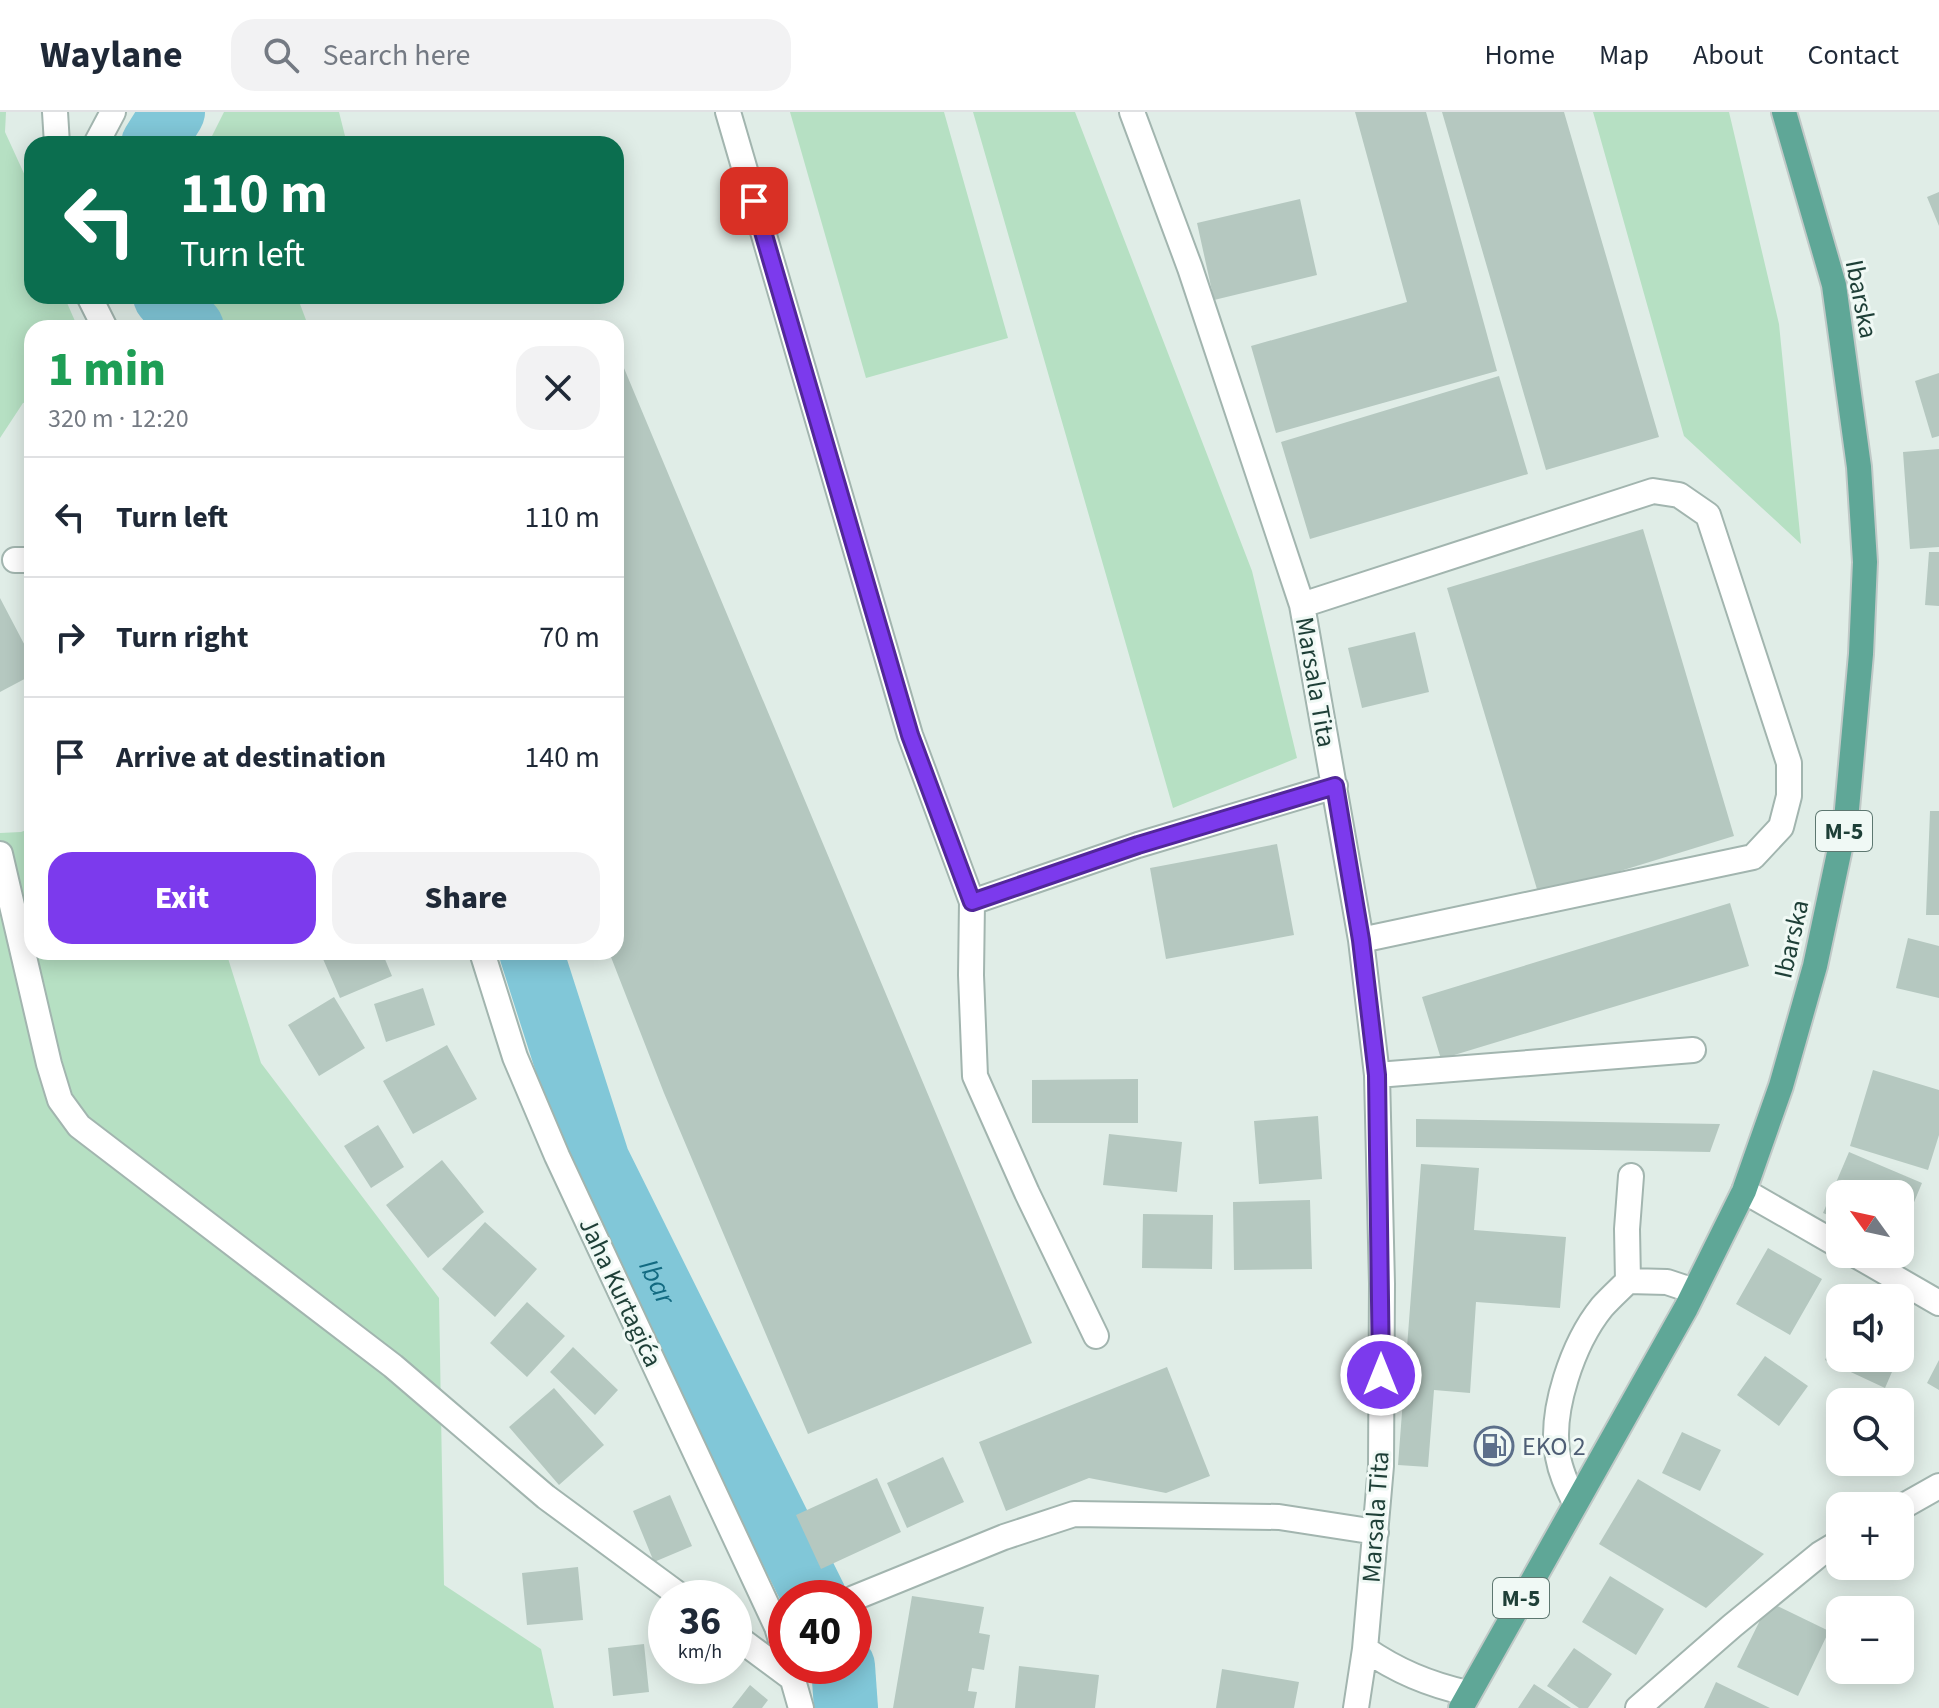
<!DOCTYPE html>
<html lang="en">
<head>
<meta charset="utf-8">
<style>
	:root { --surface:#fff; --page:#f2f2f3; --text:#1f2937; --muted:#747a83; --line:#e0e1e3; --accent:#7c3aed }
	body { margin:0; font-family:"Source Sans 3",sans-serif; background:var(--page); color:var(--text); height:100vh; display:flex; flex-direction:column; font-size:30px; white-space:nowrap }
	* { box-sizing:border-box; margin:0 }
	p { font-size:26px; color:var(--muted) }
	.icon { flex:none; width:44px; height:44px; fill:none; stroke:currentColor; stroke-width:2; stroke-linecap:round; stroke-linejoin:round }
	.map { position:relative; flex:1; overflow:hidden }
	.drawer { position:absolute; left:24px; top:208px; width:600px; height:640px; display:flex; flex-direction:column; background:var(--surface); border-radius:24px; box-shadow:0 4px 20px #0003 }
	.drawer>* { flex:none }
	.guide { position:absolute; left:24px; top:24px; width:600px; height:168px; border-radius:24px; box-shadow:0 4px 20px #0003; background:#0b6e4f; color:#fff; overflow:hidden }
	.needle { width:52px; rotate:303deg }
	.controls { position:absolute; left:1826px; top:1068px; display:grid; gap:16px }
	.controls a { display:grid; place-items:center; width:88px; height:88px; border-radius:16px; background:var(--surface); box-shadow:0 4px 20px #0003; font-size:40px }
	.speed { position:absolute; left:648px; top:1468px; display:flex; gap:16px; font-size:40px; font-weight:700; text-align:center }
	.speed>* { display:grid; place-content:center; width:104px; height:104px; border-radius:50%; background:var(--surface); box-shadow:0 4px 20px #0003; line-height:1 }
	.speed small { font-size:20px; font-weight:400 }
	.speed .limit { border:12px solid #d22; background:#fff; color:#111 }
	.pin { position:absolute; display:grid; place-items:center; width:68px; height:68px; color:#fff; margin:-34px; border-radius:16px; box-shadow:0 4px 12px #0006 }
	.me { position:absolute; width:88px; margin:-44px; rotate:0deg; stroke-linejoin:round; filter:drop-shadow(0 0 6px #0008) }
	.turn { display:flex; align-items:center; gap:28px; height:168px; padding:0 24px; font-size:36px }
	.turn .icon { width:104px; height:104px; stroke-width:2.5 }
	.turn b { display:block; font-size:56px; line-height:68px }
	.round { display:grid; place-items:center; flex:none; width:84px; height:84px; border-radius:24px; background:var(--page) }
	.headline { display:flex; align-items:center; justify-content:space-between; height:136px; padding:0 24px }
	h1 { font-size:48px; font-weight:800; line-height:60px; color:#1e9e55 }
	.action { display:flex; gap:16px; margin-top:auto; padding:16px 24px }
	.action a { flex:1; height:92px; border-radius:24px; background:var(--accent); color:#fff; font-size:32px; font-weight:800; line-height:92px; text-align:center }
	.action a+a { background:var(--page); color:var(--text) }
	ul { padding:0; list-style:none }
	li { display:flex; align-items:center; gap:24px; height:120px; padding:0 24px; border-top:2px solid var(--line) }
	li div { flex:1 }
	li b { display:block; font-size:30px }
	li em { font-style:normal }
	header { display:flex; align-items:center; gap:48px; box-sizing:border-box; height:112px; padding:0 40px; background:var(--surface); border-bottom:2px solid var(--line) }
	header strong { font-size:38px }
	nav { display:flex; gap:44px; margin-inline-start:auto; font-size:28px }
	.search { width:560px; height:72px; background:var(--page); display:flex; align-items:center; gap:20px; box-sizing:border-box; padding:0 28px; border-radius:24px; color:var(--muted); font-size:30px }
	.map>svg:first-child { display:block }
	.green { fill:#b6e0c3 }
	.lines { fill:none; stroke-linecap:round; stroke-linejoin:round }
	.river { stroke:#81c7d8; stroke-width:64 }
	.building { fill:#b5c8c0 }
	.minor-casing { stroke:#a2b5af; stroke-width:28 }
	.major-casing { stroke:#c0c9c7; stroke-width:28 }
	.minor { stroke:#fff; stroke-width:24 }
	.major { stroke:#5fa797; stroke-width:24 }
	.route-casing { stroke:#51269a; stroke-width:20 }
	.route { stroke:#7c3aed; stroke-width:14 }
	.labels { text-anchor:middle; stroke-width:6; stroke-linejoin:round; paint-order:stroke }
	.shield { fill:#f0f9f5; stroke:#5d7770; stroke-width:2 }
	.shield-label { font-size:24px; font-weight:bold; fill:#1e3f37 }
	.street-label { font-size:26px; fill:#1e3f37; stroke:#f0f9f5 }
	.service-label { font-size:26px; fill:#4e5e75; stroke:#f0f9f5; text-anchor:start }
	.water-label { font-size:28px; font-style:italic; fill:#126a81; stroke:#f0f9f5 }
</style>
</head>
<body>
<header>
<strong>Waylane</strong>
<div class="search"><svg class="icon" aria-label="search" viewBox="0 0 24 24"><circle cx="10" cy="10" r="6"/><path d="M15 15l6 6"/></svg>Search here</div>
<nav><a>Home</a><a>Map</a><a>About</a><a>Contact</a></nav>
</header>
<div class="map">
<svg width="1939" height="1596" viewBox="0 0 1939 1596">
	<rect width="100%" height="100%" fill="#e0ede7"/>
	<path class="green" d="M0,0H6L5,20L32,79V184H64L78,216H32V289L23,291L0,326Z
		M224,0H339L347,32H208Z
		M790,0H944L1008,226L866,266Z
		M973,0H1075L1252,459L1297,646L1173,696Z
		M1593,0H1729L1779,212L1801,432L1684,324Z
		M193,184H297L309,216H218Z
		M32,716V840H226L261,951L439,1186L444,1473L541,1537L554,1596H0V721L21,720Z"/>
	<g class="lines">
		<g class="river">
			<path d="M153,32L173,0"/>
			<path d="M165,184L192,216"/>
			<path id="s1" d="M531,840L598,1049L815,1486"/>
			<path d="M843,1554L846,1596"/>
		</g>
	</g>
	<path class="building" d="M1355,0H1426L1497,259L1276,321L1251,234L1407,190Z
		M1442,0H1564L1659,325L1546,358Z
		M1939,80V114L1927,85Z
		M1300,87L1317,163L1214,188L1197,111Z
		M616,237L1032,1231L808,1322L664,981L609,840H616Z
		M1939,261V324L1932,326L1915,269Z
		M1499,264L1528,362L1310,427L1281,330Z
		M1939,337V435L1910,437L1903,340Z
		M1643,417L1734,724L1539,784L1447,476Z
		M1929,440H1939V494L1925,493Z
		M0,486L32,547V563L0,580Z
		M1415,520L1429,580L1362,596L1348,536Z
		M1930,699H1939V803H1926Z
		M1277,732L1294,823L1166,847L1150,756Z
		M1730,791L1749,854L1441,947L1422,885Z
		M1908,826L1939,834V886L1896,876Z
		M320,840H382L392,864L340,886Z
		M423,876L435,913L386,930L374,892Z
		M334,885L365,936L319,964L288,913Z
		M447,933L477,987L413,1022L383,969Z
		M1873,958L1939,978V1023L1928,1058L1850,1034Z
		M1138,967V1011H1032V968Z
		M1318,1004L1322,1067L1259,1072L1254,1009Z
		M1416,1007L1720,1012L1710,1040L1416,1035Z
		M378,1013L404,1055L371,1076L344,1034Z
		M1109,1022L1182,1030L1177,1080L1103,1073Z
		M1849,1040L1922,1071L1900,1124V1082H1840V1108L1823,1101Z
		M442,1048L484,1100L428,1146L386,1093Z
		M1421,1052L1479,1056L1474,1118L1566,1125L1560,1196L1476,1190L1470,1281L1434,1278L1428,1355L1398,1353Z
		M1310,1088L1312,1157L1234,1158L1233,1090Z
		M1143,1102L1213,1103L1212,1157L1142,1156Z
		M485,1110L537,1157L495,1205L442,1157Z
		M1768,1136L1822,1167L1790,1223L1736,1192Z
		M527,1190L565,1224L527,1265L490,1231Z
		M1900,1210L1912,1216L1900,1243Z
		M1840,1216V1246H1898L1885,1276L1825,1248Z
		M573,1235L618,1278L595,1303L550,1260Z
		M1765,1244L1808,1274L1779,1314L1737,1283Z
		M1939,1248V1278L1927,1271Z
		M1167,1255L1210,1364L1166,1381L1089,1366L1006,1399L979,1330Z
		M554,1276L604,1333L559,1373L509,1315Z
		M1682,1320L1721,1338L1700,1379L1662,1361Z
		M943,1345L964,1390L907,1416L887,1371Z
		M877,1366L901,1420L821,1457L796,1403Z
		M1638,1367L1764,1442L1706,1496L1599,1432Z
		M670,1383L692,1434L654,1450L633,1399Z
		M578,1455L583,1508L527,1513L522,1461Z
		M1610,1464L1664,1497L1636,1543L1582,1510Z
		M912,1484L984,1495L979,1521L990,1523L984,1558L972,1556L968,1579L977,1580L974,1596H893Z
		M1769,1490L1829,1519L1798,1584L1737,1555Z
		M644,1532L649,1580L613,1584L608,1536Z
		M1574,1536L1612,1562L1588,1596H1579L1547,1574Z
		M1019,1554L1099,1563L1095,1596H1015Z
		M1222,1557L1299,1570L1294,1596H1216Z
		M1716,1570L1770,1596H1704Z
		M1534,1572L1571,1596H1518Z
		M750,1573L768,1588L762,1596H732Z"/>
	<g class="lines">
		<defs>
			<path id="minor" d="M55,0L57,32
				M728,0L910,623L972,790L1138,733L1335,674
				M1132,0L1190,156L1302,493L1361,828L1377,963L1382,1172L1381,1354L1365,1537L1356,1596
				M96,32L113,0
				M89,184L105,216
				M15,448H32
				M1302,493L1653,379L1679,383L1708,403L1789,651V684L1781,715L1753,745L1361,828
				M0,742L49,952L60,988L79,1014L393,1254L546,1385L683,1486
				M972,790L971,863L975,964L1027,1081L1096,1224
				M482,840L515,945L557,1044L777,1515L786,1545
				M1377,963L1693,938
				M1744,1079L1840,1134
				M1854,1142L1939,1191
				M1628,1169L1627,1117L1631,1064
				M1575,1391C1568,1376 1561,1362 1558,1345C1549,1300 1573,1231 1602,1195C1610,1186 1619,1178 1628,1169L1667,1170L1694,1179
				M1900,1396L1939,1374
				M854,1486L1004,1425L1074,1402L1279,1405L1376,1420
				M734,1523L792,1566
				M1365,1537C1397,1559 1428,1572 1467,1581
				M789,1554L801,1596
				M1638,1596L1732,1514L1820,1442L1840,1430"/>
			<path id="major" d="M1461,1596L1686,1196L1744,1079L1781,974L1815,854L1846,708L1861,542L1865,450L1859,355L1834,173L1784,0"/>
		</defs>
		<use href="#minor" class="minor-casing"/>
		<use href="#major" class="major-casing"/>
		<use href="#minor" class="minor"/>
		<use href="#major" class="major"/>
	</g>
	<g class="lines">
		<defs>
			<path id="route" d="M754,89L910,623L972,790L1138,733L1335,674L1361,828L1377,963L1381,1263"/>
		</defs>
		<use href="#route" class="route-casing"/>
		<use href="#route" class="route"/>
	</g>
	<defs>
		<symbol id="fuel-ring" viewBox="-11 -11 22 22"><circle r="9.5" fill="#f0f9f5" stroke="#5c6f8a" stroke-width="1.5"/><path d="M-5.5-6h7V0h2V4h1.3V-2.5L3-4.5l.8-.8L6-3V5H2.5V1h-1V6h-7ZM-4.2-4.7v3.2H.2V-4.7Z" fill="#5c6f8a"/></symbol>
	</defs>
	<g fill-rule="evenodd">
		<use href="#fuel-ring" x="1472" y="1312" width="44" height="44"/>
	</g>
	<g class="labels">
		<g class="shield">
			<rect x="1816" y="699" width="56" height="40" rx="6"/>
			<rect x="1493" y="1466" width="56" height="40" rx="6"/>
		</g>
		<g class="shield-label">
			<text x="1844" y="727">M-5</text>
			<text x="1521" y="1494">M-5</text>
		</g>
		<g class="street-label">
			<text transform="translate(1862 187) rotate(79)" y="9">Ibarska</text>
			<text transform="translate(1316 570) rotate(80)" y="9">Marsala Tita</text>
			<text transform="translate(1791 827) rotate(-77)" y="9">Ibarska</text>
			<text transform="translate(621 1180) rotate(65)" y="9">Jaha Kurtagića</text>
			<text transform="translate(1375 1405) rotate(-86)" y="9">Marsala Tita</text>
		</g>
		<g class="service-label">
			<text x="1522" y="1343">EKO 2</text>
		</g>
		<g class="water-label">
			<text dy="10" stroke="none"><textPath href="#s1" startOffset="354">Ibar</textPath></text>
		</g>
	</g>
</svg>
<div class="controls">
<a><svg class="needle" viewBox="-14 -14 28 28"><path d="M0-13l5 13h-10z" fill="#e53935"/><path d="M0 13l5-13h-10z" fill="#747a83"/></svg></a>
<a><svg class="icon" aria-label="sound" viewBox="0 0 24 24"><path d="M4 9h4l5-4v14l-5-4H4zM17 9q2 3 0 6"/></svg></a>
<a><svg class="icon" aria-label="search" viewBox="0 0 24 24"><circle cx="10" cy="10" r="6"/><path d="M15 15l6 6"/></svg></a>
<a>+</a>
<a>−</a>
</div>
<div class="speed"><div>36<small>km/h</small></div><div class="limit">40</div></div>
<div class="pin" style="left:754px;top:89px;background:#d93025"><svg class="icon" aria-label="arrive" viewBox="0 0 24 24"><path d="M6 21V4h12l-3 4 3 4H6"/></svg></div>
<svg class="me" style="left:1381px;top:1263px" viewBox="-20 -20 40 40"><circle r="17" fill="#7c3aed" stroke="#fff" stroke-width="3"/><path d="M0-11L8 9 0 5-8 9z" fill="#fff"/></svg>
<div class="guide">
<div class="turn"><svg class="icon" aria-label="left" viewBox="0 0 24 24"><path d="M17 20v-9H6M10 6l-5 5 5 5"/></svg><div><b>110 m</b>Turn left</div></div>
</div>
<section class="drawer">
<div class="headline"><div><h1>1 min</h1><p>320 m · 12:20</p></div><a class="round"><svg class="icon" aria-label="close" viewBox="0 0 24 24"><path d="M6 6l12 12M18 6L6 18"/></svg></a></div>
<ul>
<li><svg class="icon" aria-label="left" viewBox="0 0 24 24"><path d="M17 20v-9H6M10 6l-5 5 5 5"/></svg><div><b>Turn left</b></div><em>110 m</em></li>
<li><svg class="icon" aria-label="right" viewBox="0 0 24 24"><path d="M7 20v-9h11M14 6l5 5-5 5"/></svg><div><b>Turn right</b></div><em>70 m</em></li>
<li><svg class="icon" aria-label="arrive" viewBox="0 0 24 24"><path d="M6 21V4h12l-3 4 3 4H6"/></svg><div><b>Arrive at destination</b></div><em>140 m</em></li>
</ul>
<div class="action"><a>Exit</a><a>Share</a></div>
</section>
</div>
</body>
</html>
